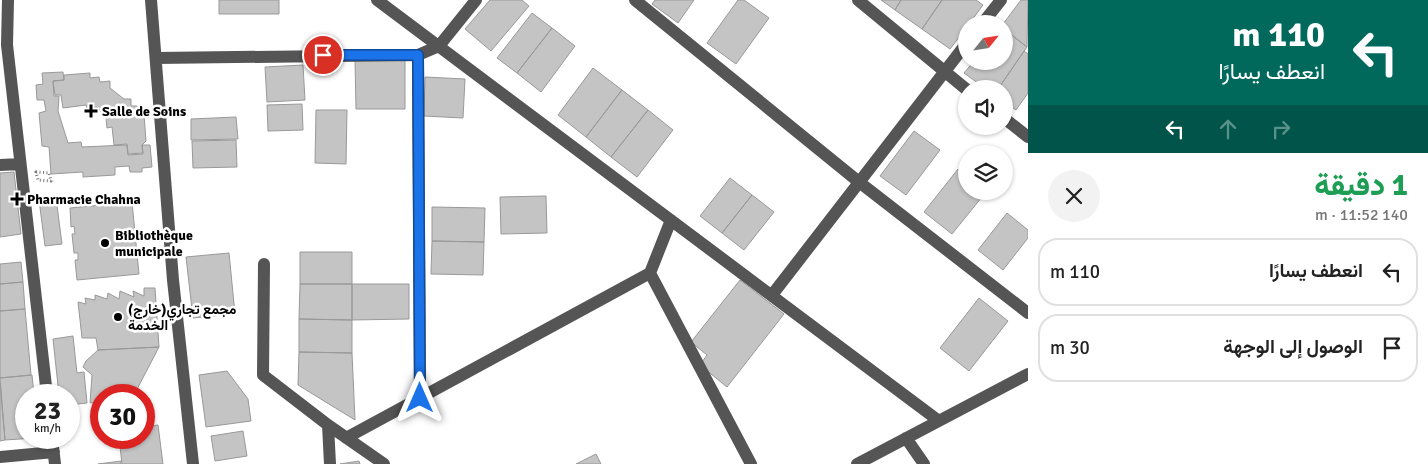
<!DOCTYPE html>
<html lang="ar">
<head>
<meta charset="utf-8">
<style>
	:root { --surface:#fff; --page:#f2f2f2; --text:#222; --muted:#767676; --line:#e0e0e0 }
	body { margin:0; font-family:Signika,Vazirmatn,sans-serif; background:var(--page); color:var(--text); direction:rtl; height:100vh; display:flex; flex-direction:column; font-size:19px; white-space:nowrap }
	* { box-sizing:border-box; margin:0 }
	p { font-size:16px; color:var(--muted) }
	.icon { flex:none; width:28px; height:28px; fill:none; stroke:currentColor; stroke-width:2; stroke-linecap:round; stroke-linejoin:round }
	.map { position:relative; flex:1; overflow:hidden; direction:ltr }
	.sheet { display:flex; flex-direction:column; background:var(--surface); width:400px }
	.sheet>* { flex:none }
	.banner { background:#00695c; color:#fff; overflow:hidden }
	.needle { width:32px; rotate:60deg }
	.buttons { position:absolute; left:958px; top:15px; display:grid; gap:10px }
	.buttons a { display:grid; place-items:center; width:55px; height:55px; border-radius:50%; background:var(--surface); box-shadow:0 1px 4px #0004; font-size:25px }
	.speed { position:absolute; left:15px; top:384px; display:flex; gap:10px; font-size:25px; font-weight:700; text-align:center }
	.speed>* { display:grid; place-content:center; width:65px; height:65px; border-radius:50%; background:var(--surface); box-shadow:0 1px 4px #0004; line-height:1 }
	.speed small { font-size:12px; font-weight:400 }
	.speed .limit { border:8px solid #d22; background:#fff; color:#111 }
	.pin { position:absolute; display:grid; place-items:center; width:42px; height:42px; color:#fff; margin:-21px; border:2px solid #fff; border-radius:50%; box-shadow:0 1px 5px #0007 }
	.me { position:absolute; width:55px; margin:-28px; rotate:0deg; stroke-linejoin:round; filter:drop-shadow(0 0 4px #0008) }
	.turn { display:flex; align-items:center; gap:18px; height:105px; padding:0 20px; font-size:22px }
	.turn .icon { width:65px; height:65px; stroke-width:2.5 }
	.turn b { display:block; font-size:35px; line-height:42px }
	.lanes { display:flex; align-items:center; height:48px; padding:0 20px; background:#0003; justify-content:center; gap:25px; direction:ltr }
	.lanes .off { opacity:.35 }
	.round { display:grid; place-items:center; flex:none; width:52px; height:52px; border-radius:26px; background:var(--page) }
	.overview { display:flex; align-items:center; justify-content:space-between; height:85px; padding:0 20px }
	h1 { font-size:30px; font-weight:800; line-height:38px; color:#1e9e55 }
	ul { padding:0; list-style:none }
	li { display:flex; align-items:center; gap:15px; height:68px; margin:0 10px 8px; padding:0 10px; border:2px solid var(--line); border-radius:20px }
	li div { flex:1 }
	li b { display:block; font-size:19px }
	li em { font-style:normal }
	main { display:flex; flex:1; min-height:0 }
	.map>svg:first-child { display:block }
	.building { fill:#c4c4c4; stroke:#999 }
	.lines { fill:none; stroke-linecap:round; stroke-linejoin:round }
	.path { stroke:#777; stroke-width:3; stroke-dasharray:1 2.5; stroke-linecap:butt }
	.minor { stroke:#555; stroke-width:12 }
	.route-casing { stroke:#114b97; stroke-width:12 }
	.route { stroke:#1a73e8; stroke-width:9 }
	.poi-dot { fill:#000; stroke:#fff; stroke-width:2 }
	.labels { text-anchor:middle; stroke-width:5; stroke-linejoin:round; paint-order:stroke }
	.poi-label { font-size:14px; font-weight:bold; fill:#000; stroke:#fff; text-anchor:start }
</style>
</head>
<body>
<main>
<section class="sheet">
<div class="banner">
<div class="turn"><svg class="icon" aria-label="left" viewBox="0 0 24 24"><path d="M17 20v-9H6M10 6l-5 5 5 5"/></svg><div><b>110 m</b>انعطف يسارًا</div></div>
<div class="lanes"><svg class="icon" aria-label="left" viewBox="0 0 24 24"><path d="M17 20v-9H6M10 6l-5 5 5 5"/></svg><svg class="icon off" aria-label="ahead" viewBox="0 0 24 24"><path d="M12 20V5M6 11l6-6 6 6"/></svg><svg class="icon off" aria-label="right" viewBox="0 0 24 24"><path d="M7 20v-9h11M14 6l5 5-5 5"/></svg></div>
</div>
<div class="overview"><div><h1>1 دقيقة</h1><p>140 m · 11:52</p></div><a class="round"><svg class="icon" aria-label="close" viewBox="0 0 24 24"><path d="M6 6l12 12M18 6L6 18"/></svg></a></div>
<ul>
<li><svg class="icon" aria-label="left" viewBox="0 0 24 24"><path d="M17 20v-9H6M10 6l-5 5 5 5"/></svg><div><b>انعطف يسارًا</b></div><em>110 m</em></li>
<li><svg class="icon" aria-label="arrive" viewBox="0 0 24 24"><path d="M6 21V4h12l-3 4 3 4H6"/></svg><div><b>الوصول إلى الوجهة</b></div><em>30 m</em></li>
</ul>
</section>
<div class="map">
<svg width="1028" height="464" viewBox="0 0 1028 464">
	<rect width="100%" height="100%" fill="#fff"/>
	<path class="building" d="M219,0H279V14H219Z
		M490,0H522L529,6L491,51L465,29Z
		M655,0H694L678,23L652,4Z
		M738,0H744L769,18L736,64L707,43Z
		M881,0H901L895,10Z
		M901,0H942L922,29L895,10Z
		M942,0H976L983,5L969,24H966V28L950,49L922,29Z
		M1021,0H1028L1027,47L1004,29L1003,24Z
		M532,13L552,28L517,73L497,58Z
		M552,28L575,46L541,92L517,73Z
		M1004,29L1027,47L998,89H986L964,73L974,61H1004Z
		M1024,51L1028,54V93L1016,110L1004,102V89H998Z
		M355,60H405V109H356Z
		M303,65L305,100L267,102L265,67Z
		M593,68L622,90L586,137L558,115Z
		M63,72L64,80L53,81L54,96H59L58,111L68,143L81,142L82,147L127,145L128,155L143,154L142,145H150L152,167L142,168V172H130L129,166L115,167V175L83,177V172L51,174L49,147L42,146L39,113L46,111L44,100H37L36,85L43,84L42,73Z
		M90,73V78L99,77L100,82L110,81V88L124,99H131V106H137L138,115H144L146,141L142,145L143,153L128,154L127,144L114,145L112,127L107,128L106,118L97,107L87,109L86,105L63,108L61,95H55L53,81L64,80V75Z
		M425,77L465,79L463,118L424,116Z
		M622,90L648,110L611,157L586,137Z
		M302,104L303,130L268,131L267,105Z
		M316,110H347L346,164L315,163Z
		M648,110L673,130L637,177L611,157Z
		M236,117L238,139L191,140V119Z
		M914,131L940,150L906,195L880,176Z
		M236,140L237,167L193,168L192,141Z
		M958,169L966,176V191L986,192L952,234L924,212Z
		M14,172L21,234L0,237V173Z
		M730,178L752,195L722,233L700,216Z
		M752,195L774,212L744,250L722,233Z
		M546,196L547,233L501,234L500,197Z
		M56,198L62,244L45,246L39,200Z
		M132,202L139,274L77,280L75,260H78V253H74L72,234H75L74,226L71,227L70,208Z
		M432,207L485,208L484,242L432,241Z
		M1007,213L1028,230V238L1003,270L978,250Z
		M432,241L484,242L483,275L431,274Z
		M300,252H352V284H300Z
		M229,253L235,314L193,318L186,257Z
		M21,262L23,282L0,284V264Z
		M740,280L784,314L727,387L700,365L707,355L691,342Z
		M23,282L25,309L0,311V284Z
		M300,284H352V320L299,319Z
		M352,284H409V319L352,320Z
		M144,288H155L159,347L98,350L96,338H82L78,302L86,304L85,298L95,300V295L107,299L108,293L119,299L120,291L134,297L133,291L144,296Z
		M979,298L1008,321L969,371L940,348Z
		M25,309L31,375L0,378V311Z
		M299,319L352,320V353L299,352Z
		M73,336L77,373L84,372L87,403L69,405V395H59L53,339Z
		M159,347L134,395H101V402L90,403L92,375L83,367L86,361L98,350Z
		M299,352L352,353L355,420L298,385Z
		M227,371L248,399L251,421L206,427L199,375Z
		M32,375L34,395H26V438H35L5,440L0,378Z
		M0,383L5,440L0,441Z
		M158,425L163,464H122L119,438H144V427Z
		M243,431L247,456L215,461L211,436Z
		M596,454L601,464H576Z
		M121,461V464H98Z
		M359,461L360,464H340Z"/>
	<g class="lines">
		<path class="path" d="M36,172L49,173L51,181L38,180Z"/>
		<path class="minor" d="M8,0L7,45L47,395
			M151,0L173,280L193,464
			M377,0L939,421
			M635,0L859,182L1028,313
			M858,0L966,89
			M982,24L1001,0
			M418,55L439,46L476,0
			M156,58L418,55L420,398
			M1004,118L1028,137
			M0,165L20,164
			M264,264L263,375L328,425L384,464
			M650,273L751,464
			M772,295L966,44
			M328,425L330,464
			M52,438L55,464
			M346,438L650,273L671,220
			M906,438L924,464
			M0,457L54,452
			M857,464L1028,374"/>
	</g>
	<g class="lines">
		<defs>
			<path id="route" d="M323,55H418L420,398"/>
		</defs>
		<use href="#route" class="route-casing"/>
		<use href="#route" class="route"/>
	</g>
	<g class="poi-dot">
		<path d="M88.5 103.5h5v5h5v5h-5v5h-5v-5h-5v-5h5z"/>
		<path d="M14.5 191.5h5v5h5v5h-5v5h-5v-5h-5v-5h5z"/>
		<circle cx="105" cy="243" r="5"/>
		<circle cx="118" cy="317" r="5"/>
	</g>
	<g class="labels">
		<g class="poi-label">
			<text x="102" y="116">Salle de Soins</text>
			<text x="27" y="204">Pharmacie Chahna</text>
			<text x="115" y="240">Bibliothèque<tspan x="115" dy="16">municipale</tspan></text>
			<text x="128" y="314">(مجمع تجاري(خارج<tspan x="128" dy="16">الخدمة</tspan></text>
		</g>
	</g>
</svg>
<div class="buttons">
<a><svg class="needle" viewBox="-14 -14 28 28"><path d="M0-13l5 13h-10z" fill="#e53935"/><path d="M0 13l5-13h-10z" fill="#767676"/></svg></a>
<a><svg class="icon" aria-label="sound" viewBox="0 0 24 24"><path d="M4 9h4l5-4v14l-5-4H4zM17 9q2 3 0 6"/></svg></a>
<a><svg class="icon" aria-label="layers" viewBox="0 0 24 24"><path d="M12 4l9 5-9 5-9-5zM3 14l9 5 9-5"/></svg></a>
</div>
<div class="speed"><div>23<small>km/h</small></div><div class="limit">30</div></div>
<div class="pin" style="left:323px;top:55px;background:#d93025"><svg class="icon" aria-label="arrive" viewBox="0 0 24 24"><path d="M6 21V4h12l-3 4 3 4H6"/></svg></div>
<svg class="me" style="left:420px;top:398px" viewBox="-20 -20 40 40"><path d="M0-17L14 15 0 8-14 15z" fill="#1a73e8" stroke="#fff" stroke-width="4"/></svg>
</div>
</main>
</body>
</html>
